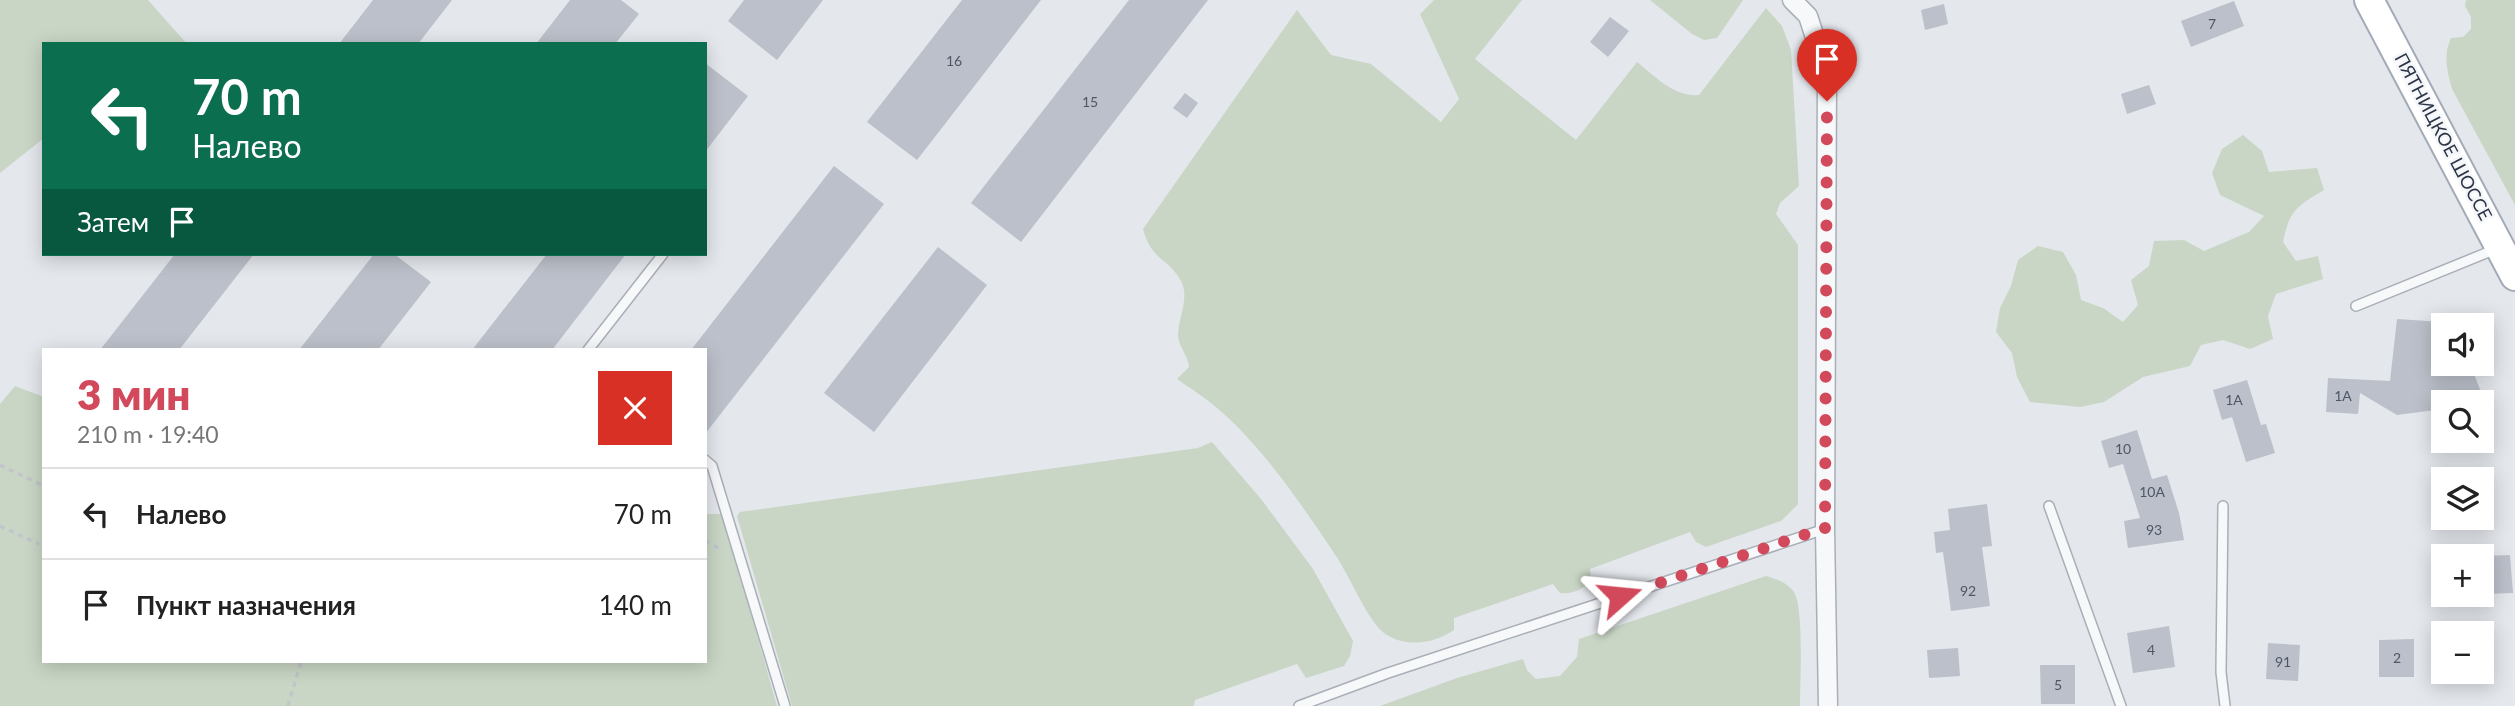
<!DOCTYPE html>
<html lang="ru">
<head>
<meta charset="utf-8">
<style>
	:root { --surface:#fff; --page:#f2f2f2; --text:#222; --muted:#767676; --line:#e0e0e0; --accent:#d1495b }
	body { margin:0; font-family:Lato,sans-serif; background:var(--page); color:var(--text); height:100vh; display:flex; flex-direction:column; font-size:26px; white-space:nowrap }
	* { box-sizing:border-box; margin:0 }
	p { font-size:23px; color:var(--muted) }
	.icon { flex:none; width:38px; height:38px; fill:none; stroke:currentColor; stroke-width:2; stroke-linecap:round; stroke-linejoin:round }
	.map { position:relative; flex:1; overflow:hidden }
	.drawer { position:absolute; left:42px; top:348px; width:665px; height:315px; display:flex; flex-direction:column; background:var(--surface); border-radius:0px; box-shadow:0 4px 18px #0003 }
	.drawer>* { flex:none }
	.top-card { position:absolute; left:42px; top:42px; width:665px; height:214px; border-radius:0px; box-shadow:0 4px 18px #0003; background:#0b6e4f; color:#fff; overflow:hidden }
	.tools { position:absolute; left:2431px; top:313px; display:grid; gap:14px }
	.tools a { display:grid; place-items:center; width:63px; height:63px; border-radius:0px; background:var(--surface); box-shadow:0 4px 18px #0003; font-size:35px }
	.pin { position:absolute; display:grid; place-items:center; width:60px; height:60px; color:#fff; margin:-72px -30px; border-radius:50% 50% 50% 0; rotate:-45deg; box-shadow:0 0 7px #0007 }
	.pin .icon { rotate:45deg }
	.me { position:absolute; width:77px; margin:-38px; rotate:72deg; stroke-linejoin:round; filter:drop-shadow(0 0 5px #0008) }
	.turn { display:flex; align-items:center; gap:24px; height:147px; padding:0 35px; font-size:32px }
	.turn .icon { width:91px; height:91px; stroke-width:2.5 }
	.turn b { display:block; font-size:49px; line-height:60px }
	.then { display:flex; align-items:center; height:66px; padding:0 35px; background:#0003; gap:14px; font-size:26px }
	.round { display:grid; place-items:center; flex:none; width:74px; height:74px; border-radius:0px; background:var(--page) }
	.head { display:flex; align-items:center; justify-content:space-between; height:119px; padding:0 35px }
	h1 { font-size:42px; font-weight:800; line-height:52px; color:var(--accent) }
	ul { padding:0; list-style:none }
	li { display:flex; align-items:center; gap:21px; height:91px; padding:0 35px; border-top:2px solid var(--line) }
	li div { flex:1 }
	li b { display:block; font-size:26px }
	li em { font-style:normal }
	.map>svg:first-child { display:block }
	.green { fill:#c9d6c5 }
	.building { fill:#bbc0ca }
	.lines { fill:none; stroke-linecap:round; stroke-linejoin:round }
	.lane-casing { stroke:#a9aeb7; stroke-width:12 }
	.street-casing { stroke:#a9aeb7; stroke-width:21 }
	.primary-casing { stroke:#a3abb8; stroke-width:32 }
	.path { stroke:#c2c5cb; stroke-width:3.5; stroke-dasharray:5 5; stroke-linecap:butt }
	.lane { stroke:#f7f8fa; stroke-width:9 }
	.street { stroke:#f7f8fa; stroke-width:18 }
	.primary { stroke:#fff; stroke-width:28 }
	.route { stroke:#d1495b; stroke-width:12; stroke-dasharray:0 21.6 }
	.labels { text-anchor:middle; stroke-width:5; stroke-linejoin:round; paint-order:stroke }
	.number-label { font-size:14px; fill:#4f5766 }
	.street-label { font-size:18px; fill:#2b3445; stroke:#f4f6f9 }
</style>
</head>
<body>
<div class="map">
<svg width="2515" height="706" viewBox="0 0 2515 706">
	<rect width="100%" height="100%" fill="#e4e7ec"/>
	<path class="green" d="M0,0H148L187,44H44V138L0,173Z
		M1434,0H1522L1475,59L1576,140L1637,62C1656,77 1674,97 1699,95L1766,8L1782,26L1791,50L1799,186L1780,203L1776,214L1798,245V504L1781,521L1706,547L1696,542L1690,532L1590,569L1591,580C1582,590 1574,594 1560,593L1553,584L1454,618V630C1433,644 1405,648 1384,633C1368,621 1349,575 1336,556C1303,507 1268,454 1224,414C1210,401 1193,390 1177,379L1189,367C1188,356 1179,347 1178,336C1178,318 1190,298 1181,281C1168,257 1152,262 1143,229L1297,10L1331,55L1371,64L1441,122L1459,99L1420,14Z
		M1650,0H1743L1717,38L1704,40L1692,34Z
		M2466,0H2515V205L2452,89C2447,71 2443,54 2451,38L2463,37L2471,29V17L2465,6Z
		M2243,135L2262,151L2269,172L2317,168L2324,190C2297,206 2289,211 2283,242L2296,261L2318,256L2323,279L2276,294L2268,316L2273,339L2250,349L2223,340L2201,345L2190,366L2143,377L2104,402L2080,407L2030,402L2017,377L2012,353L1996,332L2000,308L2011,286L2018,260L2038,246L2063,252L2076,275L2081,300L2103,308L2123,322L2138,305L2131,280L2149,266L2154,241L2184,240L2204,251L2249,232L2264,216L2220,195L2212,173L2222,149Z
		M15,386L44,397V662H705V514H723L777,706H0V404Z
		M1212,442L1261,499L1313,569L1353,641L1350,656L1344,666L1306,678L1297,664L1195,700L1194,706H792L737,516L740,512L1198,448Z
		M1766,576C1777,579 1788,583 1794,592C1804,608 1800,683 1800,706H1380L1457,678L1523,659L1527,670L1536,679L1560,676L1577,657L1579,639Z"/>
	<path class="building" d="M373,0H452L418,44H339Z
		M570,0H621L639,14L615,44H536Z
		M744,0H823L777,60L728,21Z
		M962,0H1041L917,160L867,122Z
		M1129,0H1208L1021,242L971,203Z
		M2234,1L2244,26L2191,47L2181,21Z
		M1944,4L1948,24L1925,30L1921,10Z
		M1610,17L1629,31L1608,57L1590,42Z
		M705,63L748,96L705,152Z
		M2149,85L2156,104L2127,114L2121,94Z
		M1185,93L1198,103L1187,118L1173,108Z
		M834,166L884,204L705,434V350H691Z
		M938,247L987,285L874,432L824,393Z
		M175,254H254L179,350H100Z
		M374,254H394L431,282L378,350H299Z
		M547,254H626L552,350H472Z
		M2397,319L2443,322V364H2470L2485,402H2443V409L2397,415L2360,393L2358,414L2326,412L2328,378L2390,381Z
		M2247,380L2261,425L2266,424L2275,453L2246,462L2232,417L2222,420L2213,390Z
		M2137,430L2152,479L2167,475L2179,513L2184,540L2128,548L2124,521L2140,518L2123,464L2109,468L2101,441Z
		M1987,504L1992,546L1982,547L1990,606L1951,611L1943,552L1936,553L1934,532L1950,530L1948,509Z
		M2510,555L2513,593L2485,594L2483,556Z
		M2169,626L2175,667L2133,673L2127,633Z
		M2414,639V677H2379V640Z
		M2268,643L2300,645L2298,681L2266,679Z
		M1958,648L1960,676L1929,678L1927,650Z
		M2040,665H2075V704H2041Z"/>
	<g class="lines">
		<defs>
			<path id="lane" d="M2356,306L2496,249
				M588,350L663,254
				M705,460L712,466L785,706
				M2049,506L2121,706
				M2223,506L2221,672L2225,706
				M1299,706L1388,673L1825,529"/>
			<path id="street" d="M1792,0L1808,16L1827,74L1825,529L1828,706"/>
			<path id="primary" d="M2369,0L2515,276"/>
		</defs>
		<use href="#lane" class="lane-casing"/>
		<use href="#street" class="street-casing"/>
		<use href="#primary" class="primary-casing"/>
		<path class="path" d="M0,465L44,486
			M0,526L39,544
			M705,541L722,550
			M288,706L301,662"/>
		<use href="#lane" class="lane"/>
		<use href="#street" class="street"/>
		<use href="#primary" class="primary"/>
	</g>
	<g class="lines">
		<path class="route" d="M1620,596L1825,528L1827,101"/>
	</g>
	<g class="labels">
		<g class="number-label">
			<text x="2212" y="29">7</text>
			<text x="954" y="66">16</text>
			<text x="1090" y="107">15</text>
			<text x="2343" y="401">1А</text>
			<text x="2234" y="405">1А</text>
			<text x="2123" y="454">10</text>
			<text x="2152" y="497">10А</text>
			<text x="2154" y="535">93</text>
			<text x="1968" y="596">92</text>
			<text x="2151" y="655">4</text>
			<text x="2397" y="663">2</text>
			<text x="2283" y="667">91</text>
			<text x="2058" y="690">5</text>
		</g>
		<g class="street-label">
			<text transform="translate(2443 137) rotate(62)" y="6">ПЯТНИЦКОЕ ШОССЕ</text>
		</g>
	</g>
</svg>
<div class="tools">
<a><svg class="icon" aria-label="sound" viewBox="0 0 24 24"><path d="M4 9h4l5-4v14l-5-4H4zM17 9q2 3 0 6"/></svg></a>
<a><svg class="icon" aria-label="search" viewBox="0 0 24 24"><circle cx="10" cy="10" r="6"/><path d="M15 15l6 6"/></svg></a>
<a><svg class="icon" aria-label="layers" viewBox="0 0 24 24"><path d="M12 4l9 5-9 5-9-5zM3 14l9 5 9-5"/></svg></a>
<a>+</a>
<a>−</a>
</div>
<div class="pin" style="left:1827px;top:101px;background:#d93025"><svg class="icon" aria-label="arrive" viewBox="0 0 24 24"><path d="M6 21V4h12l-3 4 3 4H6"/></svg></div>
<svg class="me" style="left:1620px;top:596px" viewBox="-20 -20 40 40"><path d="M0-17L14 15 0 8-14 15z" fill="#d1495b" stroke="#fff" stroke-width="4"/></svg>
<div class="top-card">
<div class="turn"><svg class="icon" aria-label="left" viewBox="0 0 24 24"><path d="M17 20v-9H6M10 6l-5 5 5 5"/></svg><div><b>70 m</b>Налево</div></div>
<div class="then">Затем<svg class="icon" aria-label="arrive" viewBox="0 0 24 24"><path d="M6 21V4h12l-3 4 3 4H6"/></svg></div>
</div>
<section class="drawer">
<div class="head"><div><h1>3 мин</h1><p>210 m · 19:40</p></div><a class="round" style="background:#d93025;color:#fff"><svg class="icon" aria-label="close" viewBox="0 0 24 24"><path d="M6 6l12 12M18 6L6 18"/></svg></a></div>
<ul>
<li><svg class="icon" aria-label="left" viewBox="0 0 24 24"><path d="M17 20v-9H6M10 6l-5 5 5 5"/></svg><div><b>Налево</b></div><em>70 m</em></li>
<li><svg class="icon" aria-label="arrive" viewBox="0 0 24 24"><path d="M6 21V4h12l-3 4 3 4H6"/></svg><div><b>Пункт назначения</b></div><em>140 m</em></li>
</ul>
</section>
</div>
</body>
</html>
